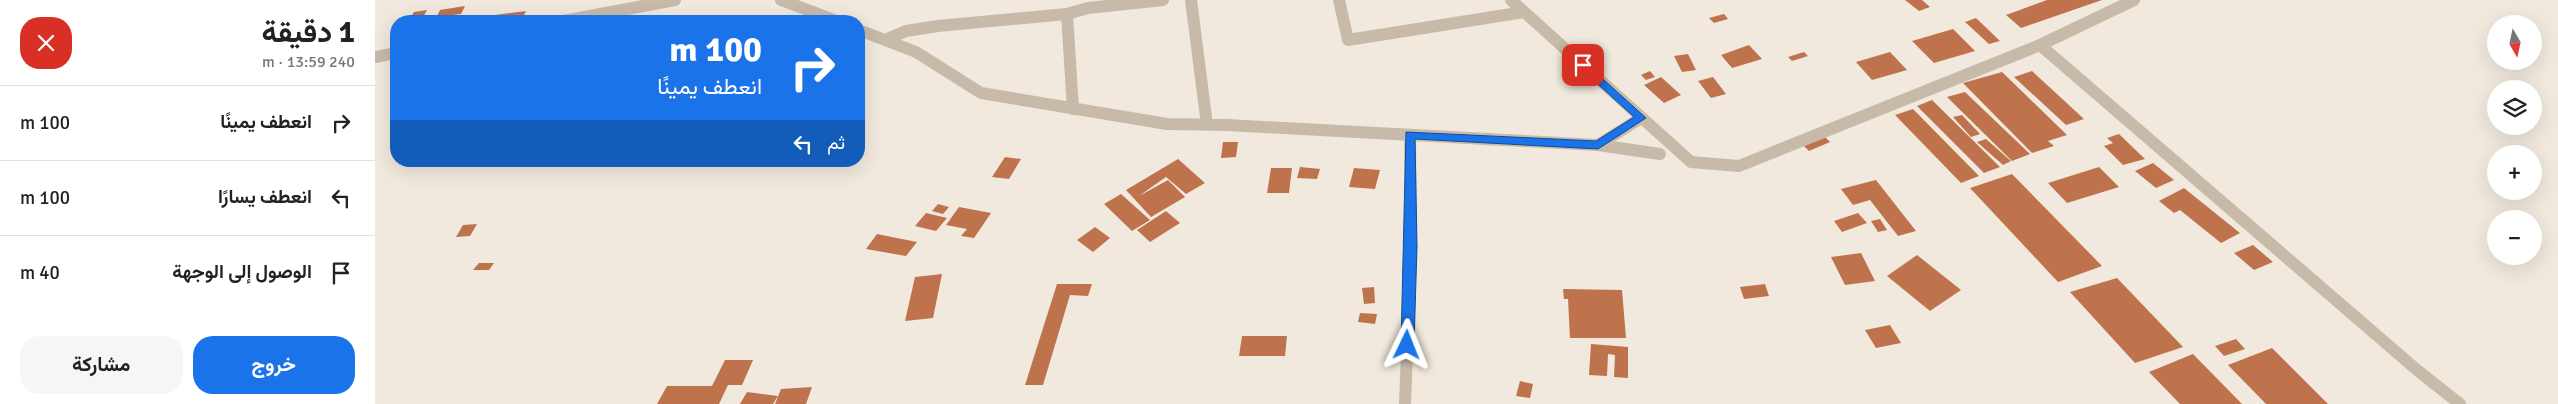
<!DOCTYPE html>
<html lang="ar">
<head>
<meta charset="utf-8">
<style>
	:root { --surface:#fff; --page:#f6f6f6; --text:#222; --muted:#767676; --line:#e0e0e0; --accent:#1a73e8 }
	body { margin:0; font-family:Signika,Vazirmatn,sans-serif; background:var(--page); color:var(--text); direction:rtl; height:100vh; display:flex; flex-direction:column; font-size:19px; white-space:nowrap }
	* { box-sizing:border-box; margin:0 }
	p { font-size:16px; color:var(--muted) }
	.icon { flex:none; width:28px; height:28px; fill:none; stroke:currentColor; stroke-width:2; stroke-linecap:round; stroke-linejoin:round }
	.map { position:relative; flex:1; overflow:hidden; direction:ltr }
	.panel { display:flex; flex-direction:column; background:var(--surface); width:375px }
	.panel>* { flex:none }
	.banner { position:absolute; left:15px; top:15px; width:475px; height:152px; border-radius:20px; box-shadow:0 5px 20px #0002; direction:rtl; background:#1a73e8; color:#fff; overflow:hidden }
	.needle { width:32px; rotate:171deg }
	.controls { position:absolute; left:2112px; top:15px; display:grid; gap:10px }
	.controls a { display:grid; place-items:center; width:55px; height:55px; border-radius:50%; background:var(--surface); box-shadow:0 5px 20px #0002; font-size:25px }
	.pin { position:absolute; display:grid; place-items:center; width:42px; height:42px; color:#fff; margin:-21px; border-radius:10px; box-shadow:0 2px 8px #0006 }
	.me { position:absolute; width:55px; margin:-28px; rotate:2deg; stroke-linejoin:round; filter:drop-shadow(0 0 4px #0008) }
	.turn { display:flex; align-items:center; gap:18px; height:105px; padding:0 20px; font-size:22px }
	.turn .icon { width:65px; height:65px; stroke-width:2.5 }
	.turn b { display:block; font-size:35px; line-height:42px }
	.then { display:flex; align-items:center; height:48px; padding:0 20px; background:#0003; gap:10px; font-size:19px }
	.round { display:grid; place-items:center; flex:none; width:52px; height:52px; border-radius:20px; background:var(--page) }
	.overview { display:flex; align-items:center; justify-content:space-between; height:85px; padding:0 20px }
	h1 { font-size:30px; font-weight:700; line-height:38px }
	.button { display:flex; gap:10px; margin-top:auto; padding:10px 20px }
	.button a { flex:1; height:58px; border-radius:20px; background:var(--accent); color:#fff; font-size:20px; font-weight:700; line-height:58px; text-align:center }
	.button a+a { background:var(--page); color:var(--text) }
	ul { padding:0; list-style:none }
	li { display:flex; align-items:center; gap:15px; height:75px; padding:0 20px; border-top:1px solid var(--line) }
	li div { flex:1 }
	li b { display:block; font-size:19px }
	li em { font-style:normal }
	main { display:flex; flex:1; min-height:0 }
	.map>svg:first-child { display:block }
	.building { fill:#bf734d }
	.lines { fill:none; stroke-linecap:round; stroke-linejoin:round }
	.street { stroke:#c8baa9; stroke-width:12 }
	.route { fill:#1a73e8; stroke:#114b97 }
</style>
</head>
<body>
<main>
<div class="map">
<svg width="2183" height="404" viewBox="0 0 2183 404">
	<rect width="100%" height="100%" fill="#f1e9dd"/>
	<path class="building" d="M1530,0H1547L1555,7L1544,11Z
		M1672,0H1727L1646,28L1631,15Z
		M90,6L86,14L77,15L74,21L60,20L65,10Z
		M52,10L46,21H33L39,12Z
		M151,11L148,17L117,21L120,15Z
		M1349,14L1353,19L1339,23L1334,18Z
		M1601,18L1625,41L1614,44L1590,22Z
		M1578,29L1600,51L1559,63L1537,41Z
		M1374,45L1387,59L1357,68L1346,55Z
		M1429,52L1433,56L1417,61L1413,57Z
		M1515,52L1532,70L1497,80L1481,62Z
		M1313,54L1321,70L1307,72L1299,56Z
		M1275,71L1280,77L1271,80L1266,75Z
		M1657,71L1709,119L1691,125L1639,77Z
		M1627,72L1692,135L1673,141L1679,146L1657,153L1588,83Z
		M1286,77L1306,95L1289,103L1269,85Z
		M1338,77L1351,94L1336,98L1323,81Z
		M1590,92L1655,154L1637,161L1572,97Z
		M1557,100L1625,167L1609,173L1542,106Z
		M1538,109L1604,176L1586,183L1520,115Z
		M1587,115L1605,134L1596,137L1578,117Z
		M1447,134L1455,142L1434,151L1426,143Z
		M1744,134L1770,159L1748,165L1729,146L1738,143L1732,138Z
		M1611,139L1636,161L1628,165L1602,142Z
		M848,142H863L861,157L846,158Z
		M630,157L646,159L634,179L617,177Z
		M803,159L830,183L811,194L791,177L764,196L793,180L810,197L776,217L751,190Z
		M1778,163L1799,180L1781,188L1760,171Z
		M925,167L945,169L942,179L922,178Z
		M1724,167L1744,187L1692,203L1673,183Z
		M896,168H917L914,193H892Z
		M979,168L1005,170L1000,189L974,187Z
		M1637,174L1727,266L1683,282L1595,188Z
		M1501,180L1541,231L1523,236L1495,200L1478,205L1466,189Z
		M1809,188L1865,233L1846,243L1805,210L1799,213L1784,201Z
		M746,194L775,220L757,231L729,204Z
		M563,204L574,207L568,214L557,211Z
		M584,207L616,213L599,238L586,236L592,229L571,225Z
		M791,211L805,223L775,242L762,230Z
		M551,213L572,218L561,231L540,226Z
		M1483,213L1492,223L1467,232L1459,221Z
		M1505,219L1512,230L1503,232L1496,221Z
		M102,224L95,236L81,237L88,225Z
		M720,227L735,238L718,252L702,240Z
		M502,234L542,242L531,256L491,249Z
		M1878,245L1898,262L1879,270L1859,253Z
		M1486,253L1500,281L1470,285L1456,257Z
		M1542,255L1586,290L1555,311L1512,276Z
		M104,263H119L114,270H98Z
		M567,274L558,318L530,321L540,277Z
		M1742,278L1808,347L1760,363L1695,292Z
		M682,284H717L713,296L695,295L668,385H650Z
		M1390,284L1394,296L1369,299L1365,287Z
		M999,287L1000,303L989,304L987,288Z
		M1188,289L1247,290L1251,338H1195L1193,299H1189Z
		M985,313L1002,314L1000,324L983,322Z
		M1515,325L1526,343L1501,348L1490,330Z
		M867,336H912L910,356H864Z
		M1861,339L1870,349L1849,356L1840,346Z
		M1216,344L1253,347V378L1239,377L1240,355L1233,354L1232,376L1214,375Z
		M1897,348L1953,404H1891L1853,365Z
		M1818,354L1867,404H1805L1774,372Z
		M350,360H378L367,385H353L344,404H282L292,386H337Z
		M1145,381L1158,384L1155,398L1141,396Z
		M437,387L431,404H400L406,389Z
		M372,392L403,396L398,404H365Z"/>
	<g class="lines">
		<path class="street" d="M406,0L462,21
			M816,0L832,125
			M964,0L973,40L1149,12
			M1136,0L1316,162L1364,166L1665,45L1759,0
			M692,14L698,109
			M188,21L300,0
			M484,30L541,52L606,93L792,124L852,125L1223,145L1266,118
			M510,40L531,31L563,26L692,14L713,8L788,0
			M1665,45L2042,370L2085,404
			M0,57L21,53
			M1223,145L1285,154
			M1030,404L1036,247L1035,135"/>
	</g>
	<path class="route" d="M1208,61L1271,118L1223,149L1040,139L1042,247L1039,345L1032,350L1028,349L1026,345L1031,132L1221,141L1259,117L1204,67V62Z"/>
</svg>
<div class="controls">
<a><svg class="needle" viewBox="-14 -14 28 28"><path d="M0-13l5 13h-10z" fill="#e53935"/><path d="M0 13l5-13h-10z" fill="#767676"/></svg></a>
<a><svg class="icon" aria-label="layers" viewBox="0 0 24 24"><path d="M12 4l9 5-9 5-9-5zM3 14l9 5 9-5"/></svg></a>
<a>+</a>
<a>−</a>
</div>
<div class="pin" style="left:1208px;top:65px;background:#d93025"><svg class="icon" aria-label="arrive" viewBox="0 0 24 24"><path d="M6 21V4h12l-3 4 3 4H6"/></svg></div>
<svg class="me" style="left:1032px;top:345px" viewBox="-20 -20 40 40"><path d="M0-17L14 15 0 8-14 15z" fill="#1a73e8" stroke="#fff" stroke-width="4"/></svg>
<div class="banner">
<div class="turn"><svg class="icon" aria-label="right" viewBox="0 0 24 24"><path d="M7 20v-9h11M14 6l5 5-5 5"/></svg><div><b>100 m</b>انعطف يمينًا</div></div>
<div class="then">ثم<svg class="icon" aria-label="left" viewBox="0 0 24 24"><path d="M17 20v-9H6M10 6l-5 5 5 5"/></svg></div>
</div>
</div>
<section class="panel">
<div class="overview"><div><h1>1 دقيقة</h1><p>240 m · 13:59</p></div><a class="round" style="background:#d93025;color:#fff"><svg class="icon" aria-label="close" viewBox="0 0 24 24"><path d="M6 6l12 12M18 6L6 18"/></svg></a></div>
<ul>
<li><svg class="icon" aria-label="right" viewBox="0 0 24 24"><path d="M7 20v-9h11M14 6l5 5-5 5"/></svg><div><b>انعطف يمينًا</b></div><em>100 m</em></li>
<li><svg class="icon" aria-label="left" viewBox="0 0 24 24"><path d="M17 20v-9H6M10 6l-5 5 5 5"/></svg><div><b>انعطف يسارًا</b></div><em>100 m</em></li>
<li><svg class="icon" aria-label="arrive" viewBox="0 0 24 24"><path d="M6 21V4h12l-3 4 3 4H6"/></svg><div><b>الوصول إلى الوجهة</b></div><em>40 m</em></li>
</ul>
<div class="button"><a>خروج</a><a>مشاركة</a></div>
</section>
</main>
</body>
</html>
